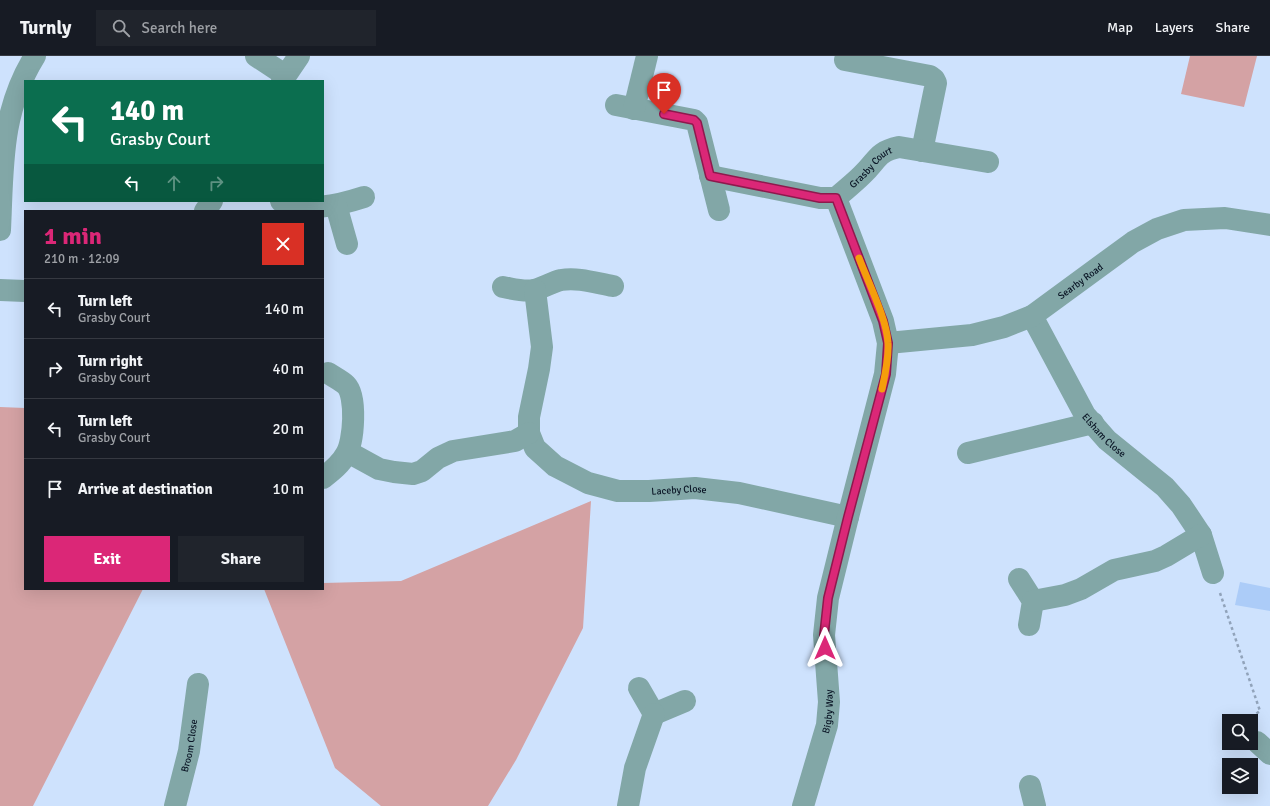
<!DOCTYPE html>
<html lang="en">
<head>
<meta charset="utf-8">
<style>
	:root { --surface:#171b24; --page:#20242c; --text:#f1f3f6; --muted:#9ea1a6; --line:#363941; --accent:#db2777 }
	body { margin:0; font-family:Signika,sans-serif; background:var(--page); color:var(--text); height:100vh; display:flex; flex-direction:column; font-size:15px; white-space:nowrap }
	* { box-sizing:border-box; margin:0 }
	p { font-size:13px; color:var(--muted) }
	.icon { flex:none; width:22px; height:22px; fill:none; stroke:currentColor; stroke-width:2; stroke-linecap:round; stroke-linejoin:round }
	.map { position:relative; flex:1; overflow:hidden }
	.panel { position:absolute; left:24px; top:154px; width:300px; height:380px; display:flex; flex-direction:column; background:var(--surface); border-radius:0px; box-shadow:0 4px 16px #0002 }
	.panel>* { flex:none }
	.top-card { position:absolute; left:24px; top:24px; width:300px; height:122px; border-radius:0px; box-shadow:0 4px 16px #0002; background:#0b6e4f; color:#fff; overflow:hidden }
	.buttons { position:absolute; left:1222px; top:658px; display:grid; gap:8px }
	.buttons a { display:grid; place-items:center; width:36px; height:36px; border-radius:0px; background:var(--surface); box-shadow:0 4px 16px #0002; font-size:20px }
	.pin { position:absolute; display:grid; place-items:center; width:34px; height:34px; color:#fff; margin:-41px -17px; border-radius:50% 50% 50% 0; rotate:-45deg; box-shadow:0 0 4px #0007 }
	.pin .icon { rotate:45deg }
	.me { position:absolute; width:44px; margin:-22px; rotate:0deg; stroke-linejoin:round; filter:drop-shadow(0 0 3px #0008) }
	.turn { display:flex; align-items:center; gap:14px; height:84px; padding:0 20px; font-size:18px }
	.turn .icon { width:52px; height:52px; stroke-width:2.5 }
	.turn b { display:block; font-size:28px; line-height:34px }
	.lanes { display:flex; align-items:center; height:38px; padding:0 20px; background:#0003; justify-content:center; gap:20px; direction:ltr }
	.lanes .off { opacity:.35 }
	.round { display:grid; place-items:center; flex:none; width:42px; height:42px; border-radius:0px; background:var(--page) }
	.overview { display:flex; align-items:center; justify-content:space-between; height:68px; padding:0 20px }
	h1 { font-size:24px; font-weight:700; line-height:30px; color:var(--accent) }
	.action { display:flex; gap:8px; margin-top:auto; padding:8px 20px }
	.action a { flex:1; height:46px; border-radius:0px; background:var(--accent); color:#fff; font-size:16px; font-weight:700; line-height:46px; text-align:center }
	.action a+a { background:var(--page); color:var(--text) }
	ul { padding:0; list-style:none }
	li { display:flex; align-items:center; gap:12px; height:60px; padding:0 20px; border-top:1px solid var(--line) }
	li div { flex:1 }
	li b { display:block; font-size:15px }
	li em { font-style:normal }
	header { display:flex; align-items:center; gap:24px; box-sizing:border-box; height:56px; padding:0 20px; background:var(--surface); border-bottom:1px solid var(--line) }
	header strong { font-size:19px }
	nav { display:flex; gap:22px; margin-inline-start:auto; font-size:14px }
	.search { width:280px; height:36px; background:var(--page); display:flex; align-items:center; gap:10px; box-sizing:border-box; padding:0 14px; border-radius:0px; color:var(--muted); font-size:15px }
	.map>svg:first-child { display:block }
	.green { fill:#d4a2a4 }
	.building { fill:#acccf8 }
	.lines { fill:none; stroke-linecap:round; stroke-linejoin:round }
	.path { stroke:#91a3ba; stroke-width:2.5; stroke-dasharray:3 3; stroke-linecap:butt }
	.minor { stroke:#82a7a7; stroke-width:22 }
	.route-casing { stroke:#8e194d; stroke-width:10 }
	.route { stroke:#db2777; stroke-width:7 }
	.slow { stroke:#f59e0b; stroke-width:7 }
	.labels { text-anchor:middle; stroke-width:3; stroke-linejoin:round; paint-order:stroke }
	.street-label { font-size:10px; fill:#0a1525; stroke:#e7eef7 }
</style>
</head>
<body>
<header>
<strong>Turnly</strong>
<div class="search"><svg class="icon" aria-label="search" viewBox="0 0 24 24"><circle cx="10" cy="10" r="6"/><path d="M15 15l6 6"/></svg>Search here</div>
<nav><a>Map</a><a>Layers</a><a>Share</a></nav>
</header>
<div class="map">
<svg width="1270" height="750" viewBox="0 0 1270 750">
	<rect width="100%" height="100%" fill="#cee2fd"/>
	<path class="green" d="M1190,0H1257L1244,51L1181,38Z
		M0,351L25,352V533H143L33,750H0Z
		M591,445L583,572L516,704L488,750H381L335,712L264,533H323V527L401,525Z"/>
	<path class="building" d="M1240,526L1270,532V555L1235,549Z"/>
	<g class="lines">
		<path class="path" d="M1220,537L1260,655L1246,665"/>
		<g class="minor">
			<path d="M256,0L285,19"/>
			<path d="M845,4L930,20L934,23L936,27L922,95"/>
			<path d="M282,25L299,0"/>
			<path d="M616,49L694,64L697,67L719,154"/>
			<path d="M634,53L647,0"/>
			<path id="s1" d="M710,120L820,142H836C845,134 854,127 862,119C878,104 876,96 899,91L988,106"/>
			<path d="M281,145C312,155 333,151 364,141"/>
			<path d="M336,149L347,188"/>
			<path d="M205,155L212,145"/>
			<path d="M0,174C3,112 0,56 35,0"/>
			<path d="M503,231C514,233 524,236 534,234C543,232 552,226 561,224C578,221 596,227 613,230"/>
			<path d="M0,234L25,235"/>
			<path id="s2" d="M535,234L542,291L539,313L529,361V377L535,392L555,410L588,427L618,435H649L695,432L739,437L848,461"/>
			<path id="s3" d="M1032,260L1085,359L1107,384L1165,431L1181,449L1201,479L1213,517"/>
			<path id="s4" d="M888,287L972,279L1004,271L1032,260L1133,186L1157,173L1184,164L1225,162L1270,169"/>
			<path d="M348,396L379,413L394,416L413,418L422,415L438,402L453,395L515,385L529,377"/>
			<path d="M968,397L1093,367"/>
			<path d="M323,422C332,415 341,408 346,398C354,386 357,340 346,329C342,325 334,321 328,317"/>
			<path d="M1019,523L1033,545L1029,569"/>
			<path d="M1033,545L1065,539L1081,533L1114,514L1155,505L1166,500L1201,479"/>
			<path d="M639,632L654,658L685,645"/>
			<path d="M1257,686L1270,698"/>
			<path d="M1030,730L1035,750"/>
			<path id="s5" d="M175,750L189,695L198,628"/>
			<path d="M628,750L635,712L654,658"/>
			<path id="s6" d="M803,750L827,669L829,646L824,579L828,542L848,461L885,318L888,287L883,265L836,142"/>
		</g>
	</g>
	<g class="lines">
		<defs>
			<path id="route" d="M664,58L694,64L697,67L710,120L820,142H836L883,265L888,287L886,318L848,461L828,542L824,579L825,592"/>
		</defs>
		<use href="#route" class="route-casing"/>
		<use href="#route" class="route"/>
		<path class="slow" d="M859,202C868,226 887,263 888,287C889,302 885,319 882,333"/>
	</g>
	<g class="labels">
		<g class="street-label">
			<text dy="4" stroke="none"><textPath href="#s1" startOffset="175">Grasby Court</textPath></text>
			<text dy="4" stroke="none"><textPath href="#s4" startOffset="207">Searby Road</textPath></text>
			<text dy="4" stroke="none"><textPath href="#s3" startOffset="140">Elsham Close</textPath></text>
			<text dy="4" stroke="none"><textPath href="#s2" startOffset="317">Laceby Close</textPath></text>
			<text dy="4" stroke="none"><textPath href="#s6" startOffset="98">Bigby Way</textPath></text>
			<text dy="4" stroke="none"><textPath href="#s5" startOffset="62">Broom Close</textPath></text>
		</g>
	</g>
</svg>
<div class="buttons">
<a><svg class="icon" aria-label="search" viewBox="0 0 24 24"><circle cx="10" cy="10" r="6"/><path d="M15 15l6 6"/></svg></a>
<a><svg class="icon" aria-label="layers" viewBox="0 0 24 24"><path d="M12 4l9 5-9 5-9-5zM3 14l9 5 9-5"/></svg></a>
</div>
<div class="pin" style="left:664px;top:58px;background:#d93025"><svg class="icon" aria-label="arrive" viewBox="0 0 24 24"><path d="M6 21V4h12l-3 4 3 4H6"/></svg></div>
<svg class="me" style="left:825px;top:592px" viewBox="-20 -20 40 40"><path d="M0-17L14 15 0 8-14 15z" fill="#db2777" stroke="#fff" stroke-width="4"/></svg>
<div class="top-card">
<div class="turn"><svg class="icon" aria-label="left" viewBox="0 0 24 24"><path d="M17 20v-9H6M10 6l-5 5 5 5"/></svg><div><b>140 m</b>Grasby Court</div></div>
<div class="lanes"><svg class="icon" aria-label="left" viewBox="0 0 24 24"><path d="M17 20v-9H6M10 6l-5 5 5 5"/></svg><svg class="icon off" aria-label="ahead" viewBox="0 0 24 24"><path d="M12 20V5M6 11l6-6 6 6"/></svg><svg class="icon off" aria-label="right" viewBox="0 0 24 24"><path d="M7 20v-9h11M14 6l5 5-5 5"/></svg></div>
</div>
<section class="panel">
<div class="overview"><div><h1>1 min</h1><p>210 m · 12:09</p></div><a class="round" style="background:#d93025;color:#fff"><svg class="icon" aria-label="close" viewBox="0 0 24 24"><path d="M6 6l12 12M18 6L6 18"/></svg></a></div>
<ul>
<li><svg class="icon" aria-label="left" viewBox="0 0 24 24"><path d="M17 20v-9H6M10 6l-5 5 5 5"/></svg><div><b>Turn left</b><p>Grasby Court</p></div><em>140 m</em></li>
<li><svg class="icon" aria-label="right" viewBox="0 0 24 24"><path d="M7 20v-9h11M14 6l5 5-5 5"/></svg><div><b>Turn right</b><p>Grasby Court</p></div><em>40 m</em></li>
<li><svg class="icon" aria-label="left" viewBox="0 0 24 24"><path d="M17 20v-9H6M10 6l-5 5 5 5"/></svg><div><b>Turn left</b><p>Grasby Court</p></div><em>20 m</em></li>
<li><svg class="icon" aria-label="arrive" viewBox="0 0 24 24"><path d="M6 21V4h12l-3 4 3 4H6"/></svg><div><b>Arrive at destination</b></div><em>10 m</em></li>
</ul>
<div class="action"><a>Exit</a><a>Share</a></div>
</section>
</div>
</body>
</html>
